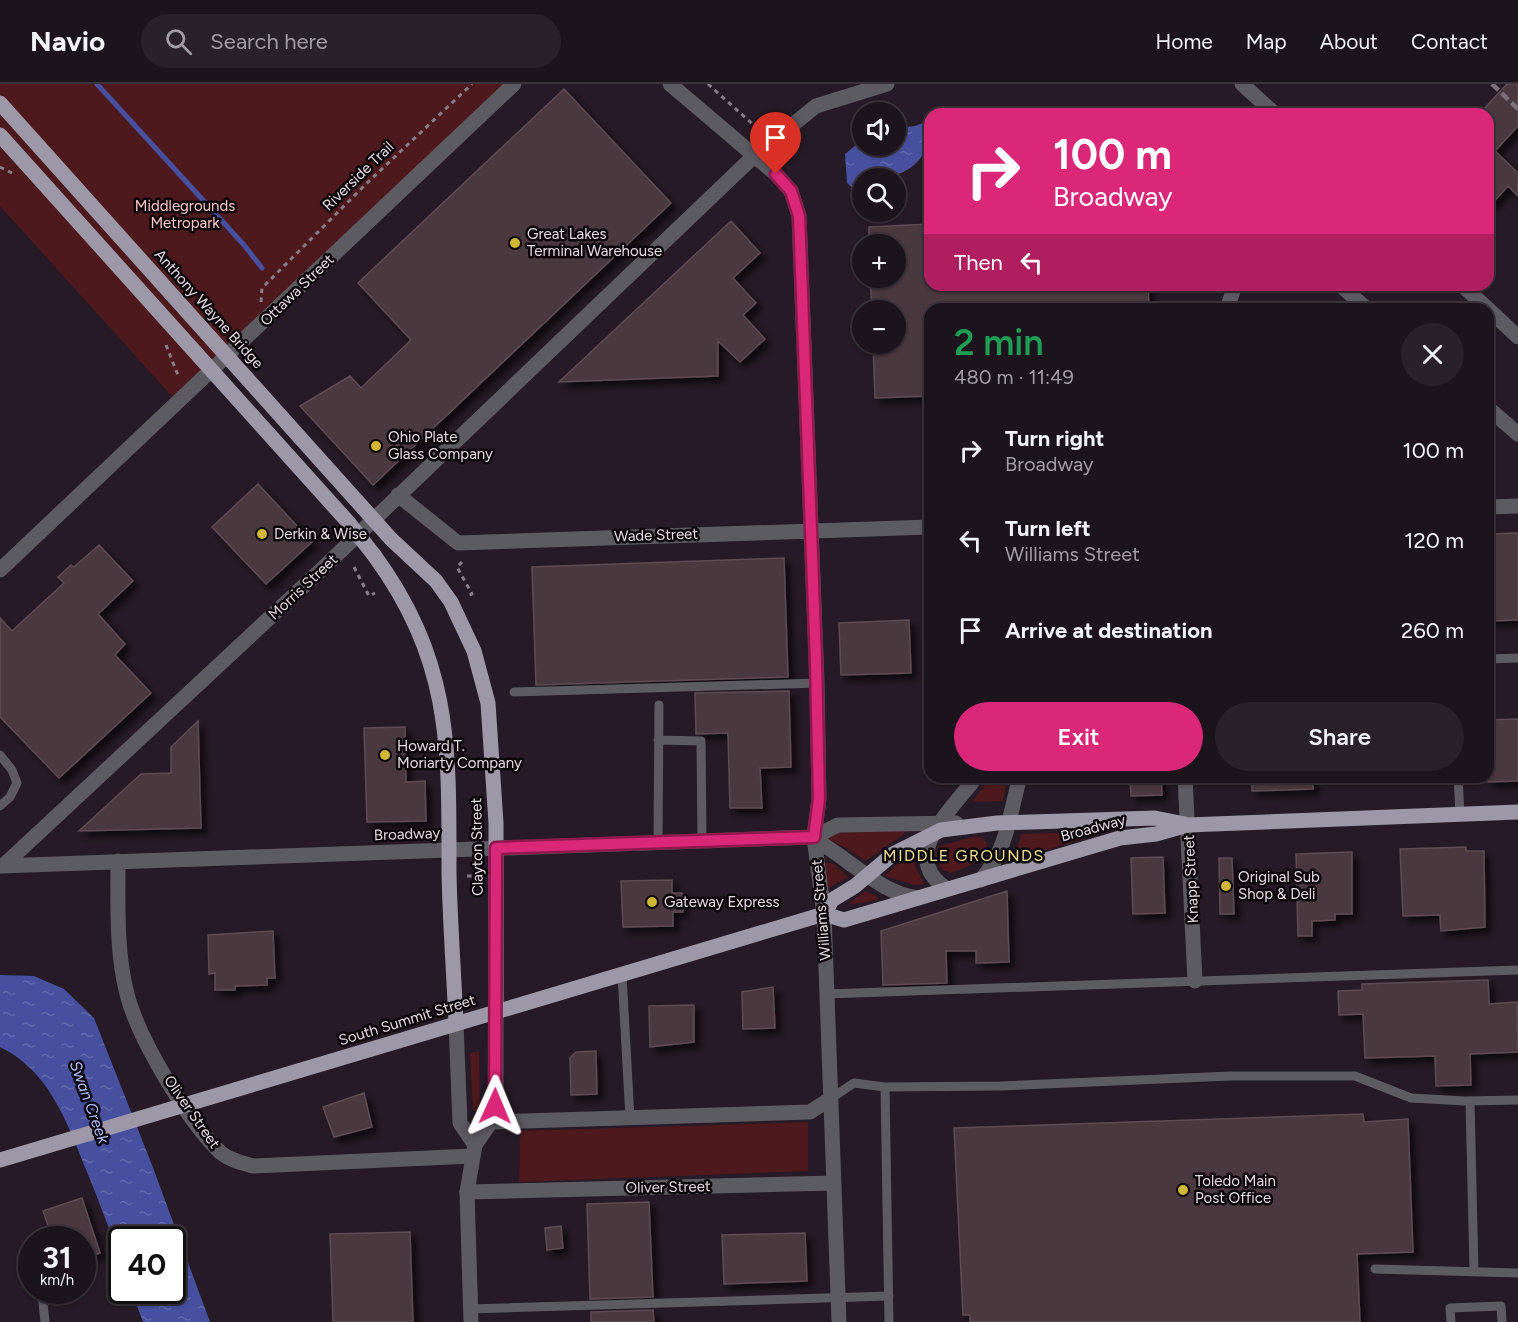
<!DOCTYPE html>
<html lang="en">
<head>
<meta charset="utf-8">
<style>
	:root { --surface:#1c141c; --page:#292129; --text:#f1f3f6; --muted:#a09ea3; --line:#3a333b; --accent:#db2777 }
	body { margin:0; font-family:Figtree,sans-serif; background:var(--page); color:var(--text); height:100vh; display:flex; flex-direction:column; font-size:22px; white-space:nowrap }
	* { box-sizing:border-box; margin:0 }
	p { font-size:20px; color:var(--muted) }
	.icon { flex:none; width:33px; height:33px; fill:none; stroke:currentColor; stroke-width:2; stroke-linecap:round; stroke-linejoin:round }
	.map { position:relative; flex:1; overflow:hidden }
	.side { position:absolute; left:924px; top:219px; width:570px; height:480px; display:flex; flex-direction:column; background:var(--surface); border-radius:18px; box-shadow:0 2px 4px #0004,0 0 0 2px var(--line) }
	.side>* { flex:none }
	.guide { position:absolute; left:924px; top:24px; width:570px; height:183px; border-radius:18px; box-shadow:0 2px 4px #0004,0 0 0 2px var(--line); background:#db2777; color:#fff; overflow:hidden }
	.controls { position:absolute; left:852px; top:18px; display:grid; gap:12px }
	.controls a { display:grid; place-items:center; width:54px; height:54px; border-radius:50%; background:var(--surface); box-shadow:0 2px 4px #0004,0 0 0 2px var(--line); font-size:30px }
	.speed { position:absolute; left:18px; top:1142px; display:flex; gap:12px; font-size:30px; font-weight:700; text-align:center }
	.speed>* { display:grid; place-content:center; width:78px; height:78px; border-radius:50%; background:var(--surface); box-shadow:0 2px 4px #0004,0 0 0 2px var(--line); line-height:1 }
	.speed small { font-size:15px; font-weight:400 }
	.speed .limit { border:3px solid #111; border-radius:9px; background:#fff; color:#111 }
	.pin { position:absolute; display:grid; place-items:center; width:51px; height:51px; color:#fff; margin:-62px -26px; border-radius:50% 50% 50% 0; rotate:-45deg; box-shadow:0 0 6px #0007 }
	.pin .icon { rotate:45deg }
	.me { position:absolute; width:66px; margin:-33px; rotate:1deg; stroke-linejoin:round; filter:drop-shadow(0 0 4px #0008) }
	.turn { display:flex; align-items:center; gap:21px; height:126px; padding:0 30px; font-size:27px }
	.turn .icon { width:78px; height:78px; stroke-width:2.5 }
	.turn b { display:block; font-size:42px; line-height:51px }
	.then { display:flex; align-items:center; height:57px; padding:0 30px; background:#0003; gap:12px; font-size:22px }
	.round { display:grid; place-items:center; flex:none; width:63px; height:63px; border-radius:32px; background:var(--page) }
	.summary { display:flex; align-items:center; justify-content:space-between; height:102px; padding:0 30px }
	h1 { font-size:36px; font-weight:600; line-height:45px; color:#1e9e55 }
	.cta { display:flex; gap:12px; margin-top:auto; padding:12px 30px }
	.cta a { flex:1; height:69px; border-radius:36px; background:var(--accent); color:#fff; font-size:24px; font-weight:600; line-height:69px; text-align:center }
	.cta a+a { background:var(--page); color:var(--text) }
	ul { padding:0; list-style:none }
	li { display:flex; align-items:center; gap:18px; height:90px; padding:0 30px }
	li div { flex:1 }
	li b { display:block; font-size:22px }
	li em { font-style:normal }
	header { display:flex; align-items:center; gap:36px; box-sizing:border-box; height:84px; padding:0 30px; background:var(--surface); border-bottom:2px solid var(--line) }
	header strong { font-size:28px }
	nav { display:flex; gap:33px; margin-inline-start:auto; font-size:21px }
	.search { width:420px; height:54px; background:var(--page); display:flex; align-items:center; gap:15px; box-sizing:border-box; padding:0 21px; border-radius:33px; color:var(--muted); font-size:22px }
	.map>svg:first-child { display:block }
	.green { fill:#4d191d }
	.water { fill:url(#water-ripples) }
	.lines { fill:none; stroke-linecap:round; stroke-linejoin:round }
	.stream { stroke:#46509f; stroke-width:5 }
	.building { fill:#48373e; stroke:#5e4c53; stroke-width:1.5; filter:url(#shadow) }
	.path { stroke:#867d86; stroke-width:3; stroke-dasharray:4.5 4.5; stroke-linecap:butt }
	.service { stroke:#5d5b62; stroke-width:9 }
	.minor { stroke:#5d5b62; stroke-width:15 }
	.tertiary { stroke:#5d5b62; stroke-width:15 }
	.primary { stroke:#9d98a7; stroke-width:15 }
	.rail { stroke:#7b717b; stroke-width:4.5; stroke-dasharray:9 4.5; stroke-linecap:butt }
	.primary-bridge { stroke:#9d98a7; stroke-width:15 }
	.route-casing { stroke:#8e194d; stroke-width:15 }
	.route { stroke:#db2777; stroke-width:10 }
	.poi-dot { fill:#d1b736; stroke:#0b070b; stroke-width:2 }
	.labels { text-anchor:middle; stroke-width:5; stroke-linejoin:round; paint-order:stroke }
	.street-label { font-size:15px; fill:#e3dbe2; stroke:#0b070b }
	.park-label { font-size:15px; fill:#ffc8c7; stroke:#0b070b }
	.poi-label { font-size:15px; fill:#e3dbe2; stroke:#0b070b; text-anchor:start }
	.neighbourhood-label { font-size:16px; letter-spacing:1.5px; fill:#f1e092; stroke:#0b070b }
	.water-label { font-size:16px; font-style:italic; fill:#aebcfd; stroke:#0b070b }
</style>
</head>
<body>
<header>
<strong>Navio</strong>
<div class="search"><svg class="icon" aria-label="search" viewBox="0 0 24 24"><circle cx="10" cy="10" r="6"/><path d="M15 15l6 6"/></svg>Search here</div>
<nav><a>Home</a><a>Map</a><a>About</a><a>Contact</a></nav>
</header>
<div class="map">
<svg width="1518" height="1238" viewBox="0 0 1518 1238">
	<defs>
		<pattern id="water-ripples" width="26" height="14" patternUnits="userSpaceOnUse" patternTransform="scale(1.5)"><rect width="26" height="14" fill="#46509f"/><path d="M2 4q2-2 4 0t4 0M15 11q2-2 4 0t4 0" fill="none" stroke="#6169ac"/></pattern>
		<filter id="shadow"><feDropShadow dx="5.5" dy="5.5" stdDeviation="3" flood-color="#0009"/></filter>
	</defs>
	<rect width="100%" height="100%" fill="#251a25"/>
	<path class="green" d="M0,0H516L178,319L0,122Z
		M991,693H1008L1003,717L972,718Z
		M905,747L903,751L865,777L846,764L826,755L831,748Z
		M1086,748L1085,754L1020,774L1013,773L1022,750Z
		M975,752L983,754C999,773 966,783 952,789L942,786L936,776L937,763Z
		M914,771L916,785L925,800L914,801L885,792L896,781Z
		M825,778L834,780L848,793L827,805Z
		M865,807L878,813V816L847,821Z
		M479,967L480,1027H473L470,969Z
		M808,1038V1087L519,1098L520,1047Z"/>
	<path class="water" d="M928,37C932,46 930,55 926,64C915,91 889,94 862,94V100L853,104L847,99L845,70L862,56V62H896V44L915,42Z
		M0,891L34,892L64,905L94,934L152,1081L210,1238H143L131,1206H172V1155H122L121,1178C110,1146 98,1115 85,1083C66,1036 49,987 0,963Z"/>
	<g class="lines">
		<path class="stream" d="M97,0L244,161L262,184"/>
	</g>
	<path class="building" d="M1507,0H1518V42L1495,67L1518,89V112L1508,102L1488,124V30H1479Z
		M564,5L671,119L373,401L300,322L350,292L361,304L411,256L358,199Z
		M731,137L760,169L733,194L756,219L743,231L765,255L740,278L718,257V292L559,298Z
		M930,140V201H1148L1149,225H930V312L875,314L873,260H896V226H872L870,194H896V160H869V143Z
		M258,400L312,458L266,500L212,443Z
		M1518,449V536L1488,537V450Z
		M99,461L133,497L98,530L125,560L115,571L151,609L59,694L0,633V534L12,547L64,499L58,493L71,481L74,483Z
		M784,474L788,593L536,601L532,483Z
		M909,536L911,589L841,591L839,539Z
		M789,607L791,683L760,684L762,724H730L728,649L696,650L695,609Z
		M1518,635V697L1488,698V636Z
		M198,637L201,744L79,747L141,690L171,689V663Z
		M405,643L406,698L425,697L426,737L367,738L364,644Z
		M1130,693H1161L1162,711L1131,712Z
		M1252,693H1313V705L1252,707Z
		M1466,763V767H1484L1485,843L1441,847L1440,831L1403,832L1400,765Z
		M1352,768V830H1335V836L1312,837V852H1298L1296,770Z
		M1163,773L1165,829L1133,830L1131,774Z
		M1219,774H1232L1234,830H1220Z
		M672,796V809H682L683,828H673V842L623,843L621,797Z
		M1007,807L1009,878L976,879V867H946L947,899L883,901L881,847Z
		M273,847L275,894H267V901L235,902V906H215V889L209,890L208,851Z
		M1488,896L1489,920L1517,918L1518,968L1470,970L1471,1001L1436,1002L1435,972L1365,974L1363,930L1339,931L1338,907L1362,906V900Z
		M773,903L775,944L743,945L742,908Z
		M694,921V958L650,963L649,922Z
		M596,967L597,1010L571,1011L570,974L576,968Z
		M364,1009L372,1043L334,1053L323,1023Z
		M1363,1030L1364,1038L1408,1035L1413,1168L1357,1170L1360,1238H970V1231H963L954,1044Z
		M82,1114L100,1169L82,1175V1155H53L43,1127Z
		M649,1118L653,1213L590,1215L587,1120Z
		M561,1142L563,1164L547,1166L545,1144Z
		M410,1148L413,1238H333L330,1150Z
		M805,1149L807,1197L724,1200L722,1151Z
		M653,1226L654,1238H591V1228Z"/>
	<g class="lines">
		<path class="path" d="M708,0L756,43
			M0,83L12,89
			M261,218L262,204L366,100L472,0
			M166,261L179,294
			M462,478L457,483L472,510L467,512
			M354,483L369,512L375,509
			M467,792H480"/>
		<path class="service" d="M1488,575L1518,574
			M514,608L817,599
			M658,656L701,657L702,757
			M0,671L12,686L17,699L10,713L0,722
			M1458,693L1460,730
			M658,759L659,621
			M622,891L630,1034
			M827,910L1518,886
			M885,1003L889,1238
			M830,1015L854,999L885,1003L1000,1002L1230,992H1355L1411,1014L1465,1017L1518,1016
			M1470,1017L1474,1187
			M1375,1185L1518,1189
			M42,1209L45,1238
			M471,1225L889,1212
			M1451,1238L1450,1224L1501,1222L1502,1238"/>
		<path class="minor" d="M670,0L776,90L791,107L799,132L817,599L819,715L814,753L824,830L839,1238
			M1242,0L1275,30
			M1340,201L1367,225
			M1462,201L1488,225
			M1227,225L1235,201
			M1488,225L1518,253
			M1488,324L1518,350
			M398,411L458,459L930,443
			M1488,423L1518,422
			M0,486L514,0
			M1185,693L1195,897
			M118,777C118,821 116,868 127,910C138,954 187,1036 220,1068C229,1076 242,1079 253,1082L472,1072
			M4,781L321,486L754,72L816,22L887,0
			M0,782L449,766
			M981,796C1008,765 1009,731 1020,693
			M947,805C897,772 952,726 976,693
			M491,1038L810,1028L830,1015
			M467,1108L834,1099"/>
		<path class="tertiary" d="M814,753C825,763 837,769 848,778C871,794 890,810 918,814
			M449,766L814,753L838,741L956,739
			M456,940L460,1039L475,1061
			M471,1238L467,1108L475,1061L491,1038L496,1022V928"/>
		<path class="primary" d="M391,455L436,497L451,518L474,567L488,619L496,739V928
			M374,471C452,578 449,663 449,789C450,839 454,890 456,940
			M824,830L832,816L855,802L893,770L941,746L997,739L1155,734L1185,740
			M0,1076L824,830L844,836L1120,754L1156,750L1188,741L1518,728"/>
		<path class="rail" d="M1492,0L1518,25"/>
		<path class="primary-bridge" d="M0,19L391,455
			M0,51L348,438L374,471"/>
	</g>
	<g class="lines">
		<defs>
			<path id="route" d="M495,1022L496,764L814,753L819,715L816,577L799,132L791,107L776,90"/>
		</defs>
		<use href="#route" class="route-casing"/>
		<use href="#route" class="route"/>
	</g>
	<g class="poi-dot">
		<circle cx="515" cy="159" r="6"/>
		<circle cx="376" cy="362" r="6"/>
		<circle cx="262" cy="450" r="6"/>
		<circle cx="385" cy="671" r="6"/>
		<circle cx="1226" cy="802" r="6"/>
		<circle cx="652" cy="818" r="6"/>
		<circle cx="1183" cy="1106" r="6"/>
	</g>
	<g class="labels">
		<g class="street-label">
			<text transform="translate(358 92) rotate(-44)" y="5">Riverside Trail</text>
			<text transform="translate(297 206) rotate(-44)" y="5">Ottawa Street</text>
			<text transform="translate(209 225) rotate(48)" y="5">Anthony Wayne Bridge</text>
			<text transform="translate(656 451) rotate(-2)" y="5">Wade Street</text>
			<text transform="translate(303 503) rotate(-43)" y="5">Morris Street</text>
			<text transform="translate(1093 744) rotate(-15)" y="5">Broadway</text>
			<text transform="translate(407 750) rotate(-2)" y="5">Broadway</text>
			<text transform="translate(477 763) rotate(-91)" y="5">Clayton Street</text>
			<text transform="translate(1191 795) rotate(-93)" y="5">Knapp Street</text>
			<text transform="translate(821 826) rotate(-95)" y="5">Williams Street</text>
			<text transform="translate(407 936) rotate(-17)" y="5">South Summit Street</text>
			<text transform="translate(192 1028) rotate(55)" y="5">Oliver Street</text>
			<text transform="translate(668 1103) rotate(-1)" y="5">Oliver Street</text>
		</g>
		<g class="park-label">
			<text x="185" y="127">Middlegrounds<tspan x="185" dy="17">Metropark</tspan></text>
		</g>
		<g class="poi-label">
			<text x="527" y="155">Great Lakes<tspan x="527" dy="17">Terminal Warehouse</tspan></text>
			<text x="388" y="358">Ohio Plate<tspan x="388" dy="17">Glass Company</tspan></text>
			<text x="274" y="455">Derkin &amp; Wise</text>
			<text x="397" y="667">Howard T.<tspan x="397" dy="17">Moriarty Company</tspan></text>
			<text x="1238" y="798">Original Sub<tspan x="1238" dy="17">Shop &amp; Deli</tspan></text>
			<text x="664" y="823">Gateway Express</text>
			<text x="1195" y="1102">Toledo Main<tspan x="1195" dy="17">Post Office</tspan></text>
		</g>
		<g class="neighbourhood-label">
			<text x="964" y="777">MIDDLE GROUNDS</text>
		</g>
		<g class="water-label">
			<text transform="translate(90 1018) rotate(70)" y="6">Swan Creek</text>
		</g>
	</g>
</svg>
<div class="controls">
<a><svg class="icon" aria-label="sound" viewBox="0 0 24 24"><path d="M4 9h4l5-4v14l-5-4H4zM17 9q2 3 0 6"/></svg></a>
<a><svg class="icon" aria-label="search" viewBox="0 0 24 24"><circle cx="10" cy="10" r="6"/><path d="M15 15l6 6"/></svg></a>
<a>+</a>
<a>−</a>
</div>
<div class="speed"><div>31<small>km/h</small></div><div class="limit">40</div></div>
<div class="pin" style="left:776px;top:90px;background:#d93025"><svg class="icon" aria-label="arrive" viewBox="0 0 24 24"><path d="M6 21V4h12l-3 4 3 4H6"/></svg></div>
<svg class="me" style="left:495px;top:1022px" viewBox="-20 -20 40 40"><path d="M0-17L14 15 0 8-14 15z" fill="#db2777" stroke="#fff" stroke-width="4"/></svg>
<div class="guide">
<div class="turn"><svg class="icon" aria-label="right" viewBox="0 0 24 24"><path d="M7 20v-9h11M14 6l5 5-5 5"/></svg><div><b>100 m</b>Broadway</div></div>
<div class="then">Then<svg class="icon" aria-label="left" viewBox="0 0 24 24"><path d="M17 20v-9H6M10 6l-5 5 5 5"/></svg></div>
</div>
<section class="side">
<div class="summary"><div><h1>2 min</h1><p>480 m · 11:49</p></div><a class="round"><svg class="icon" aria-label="close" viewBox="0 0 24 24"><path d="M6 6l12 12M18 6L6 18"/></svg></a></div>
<ul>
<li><svg class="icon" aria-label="right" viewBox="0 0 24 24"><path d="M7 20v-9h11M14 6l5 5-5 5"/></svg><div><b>Turn right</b><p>Broadway</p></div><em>100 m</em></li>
<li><svg class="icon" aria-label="left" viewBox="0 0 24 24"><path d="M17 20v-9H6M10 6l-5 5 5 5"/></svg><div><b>Turn left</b><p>Williams Street</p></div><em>120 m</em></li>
<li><svg class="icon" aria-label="arrive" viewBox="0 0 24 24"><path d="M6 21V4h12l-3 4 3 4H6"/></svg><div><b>Arrive at destination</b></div><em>260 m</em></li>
</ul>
<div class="cta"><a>Exit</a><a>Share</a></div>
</section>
</div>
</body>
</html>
